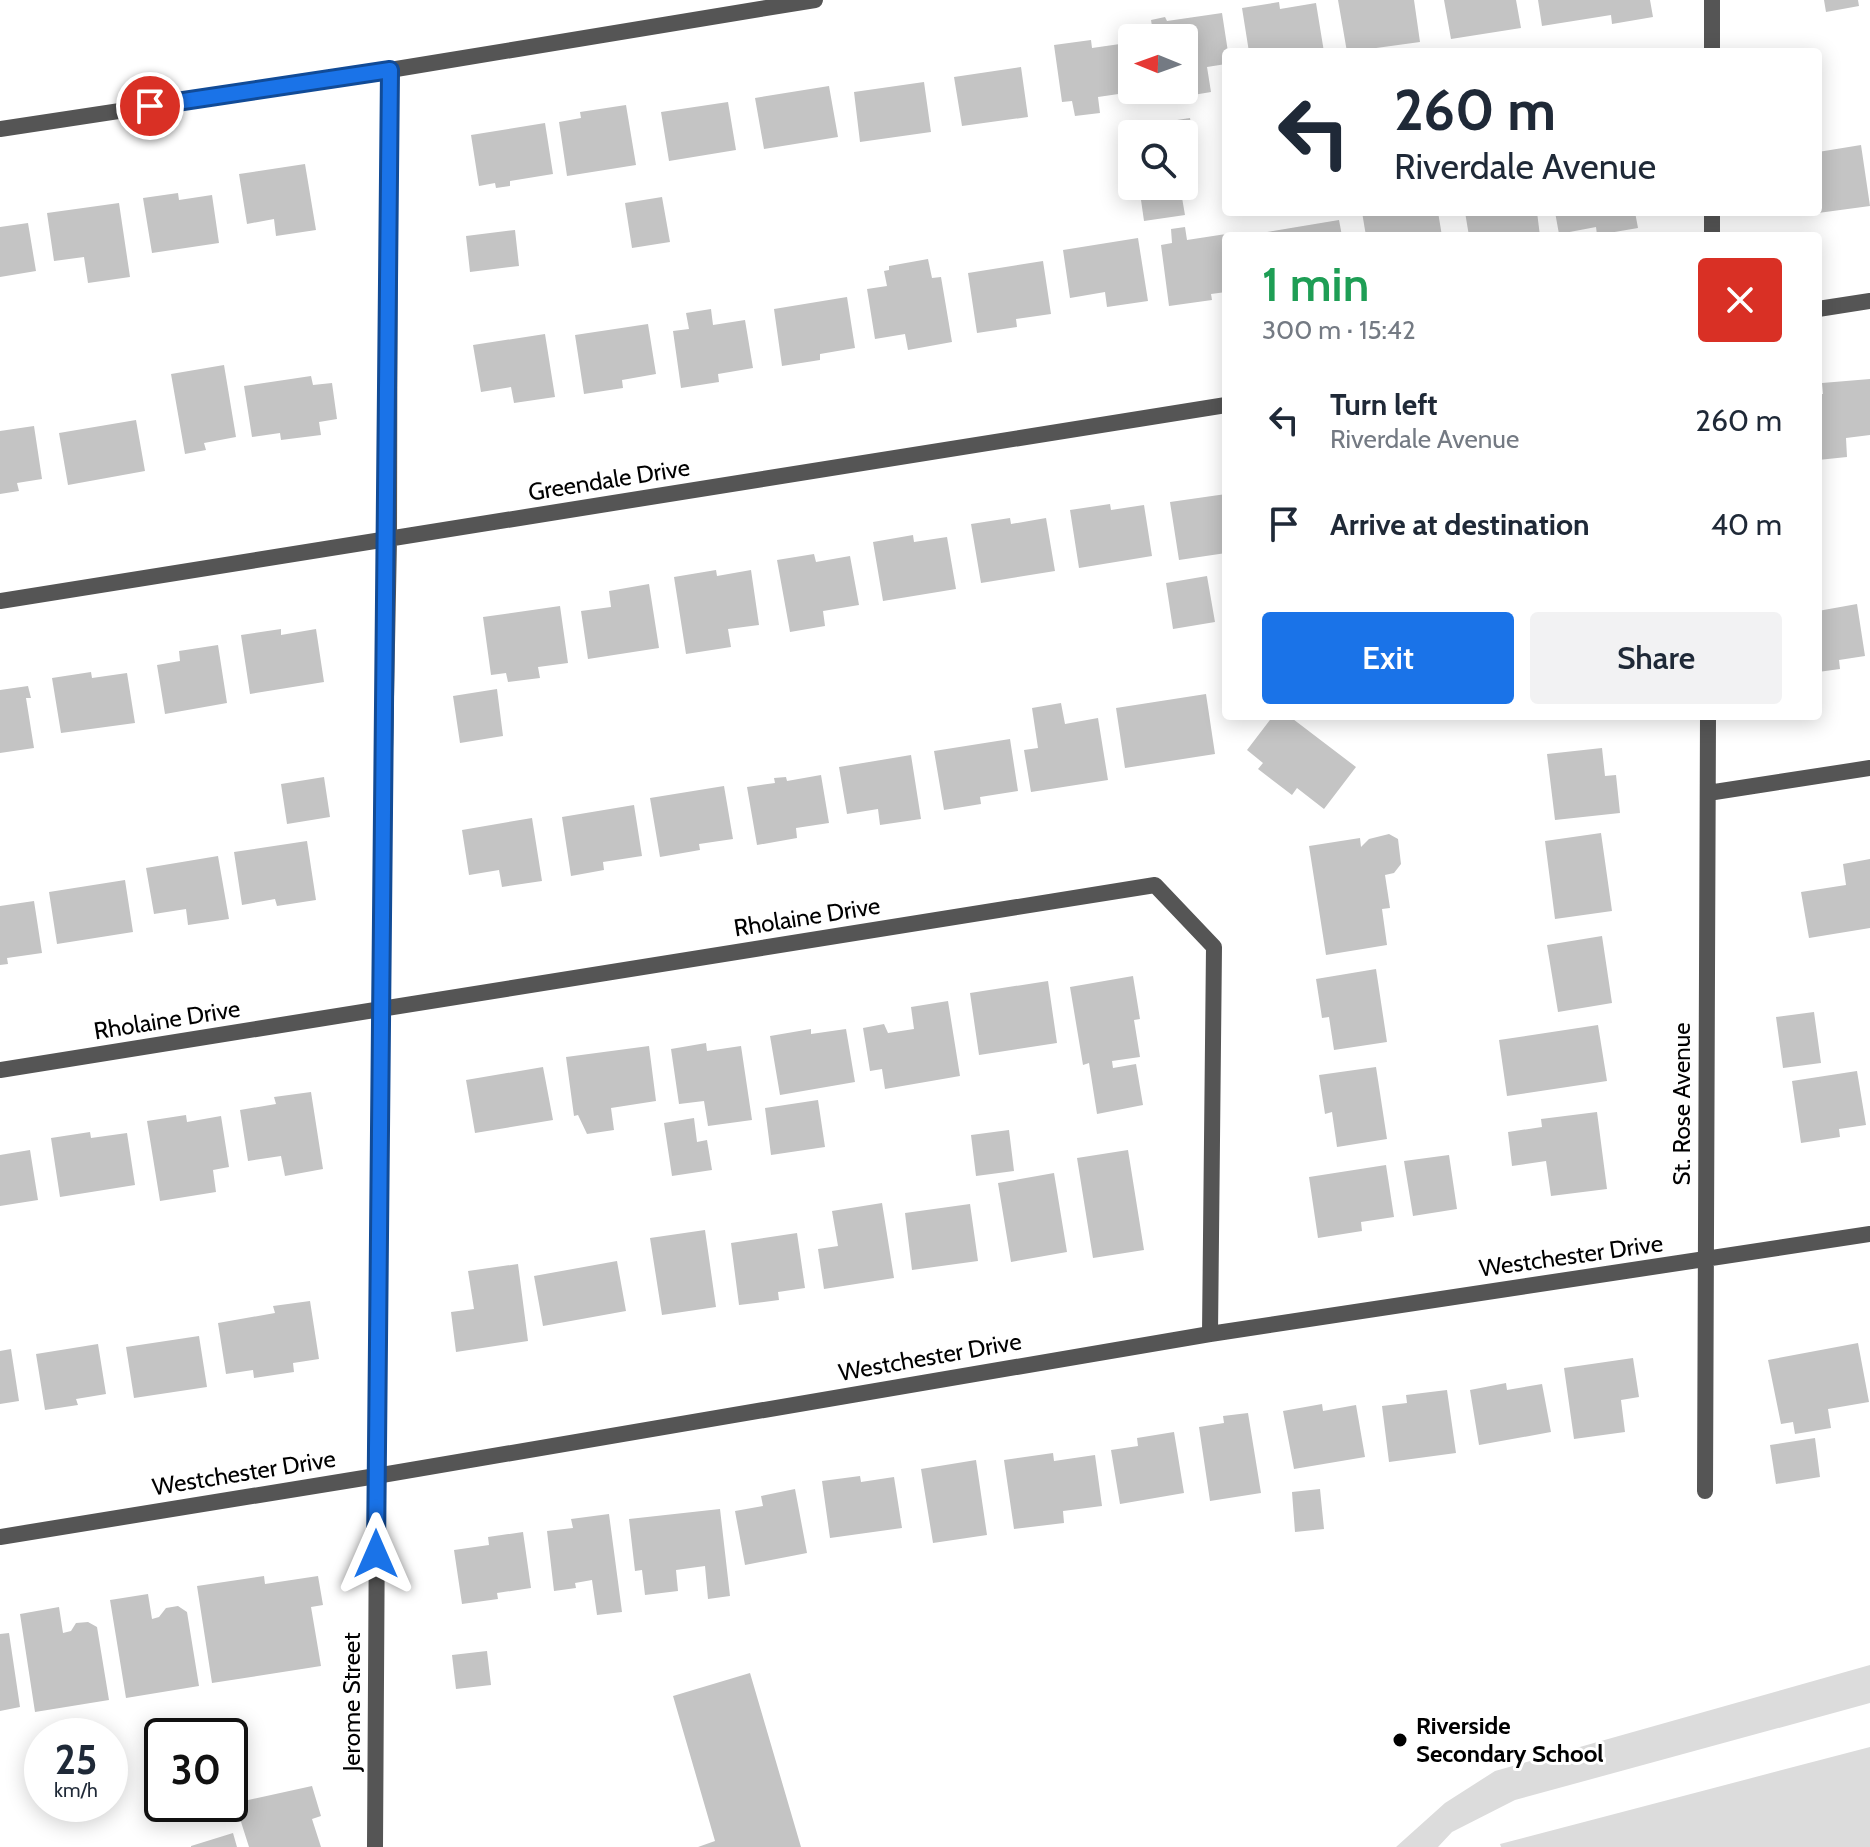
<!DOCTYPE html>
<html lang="en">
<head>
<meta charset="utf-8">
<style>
	:root { --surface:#fff; --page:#f2f2f3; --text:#1f2937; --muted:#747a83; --accent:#1a73e8 }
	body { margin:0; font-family:Cabin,sans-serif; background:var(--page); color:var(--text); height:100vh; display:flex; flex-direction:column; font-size:30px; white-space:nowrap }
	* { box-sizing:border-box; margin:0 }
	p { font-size:26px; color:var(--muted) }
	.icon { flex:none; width:44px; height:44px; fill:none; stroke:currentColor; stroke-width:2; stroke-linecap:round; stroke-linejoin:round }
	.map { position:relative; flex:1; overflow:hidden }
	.details { position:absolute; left:1222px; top:232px; width:600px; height:488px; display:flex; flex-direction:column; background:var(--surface); border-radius:8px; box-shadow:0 4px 20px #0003 }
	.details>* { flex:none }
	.hud { position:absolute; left:1222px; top:48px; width:600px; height:168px; border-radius:8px; box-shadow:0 4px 20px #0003; background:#fff; color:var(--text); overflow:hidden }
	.needle { width:52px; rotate:271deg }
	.buttons { position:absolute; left:1118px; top:24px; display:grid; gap:16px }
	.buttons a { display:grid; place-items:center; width:80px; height:80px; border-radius:8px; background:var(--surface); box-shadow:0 4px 20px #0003; font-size:40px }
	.speed { position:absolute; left:24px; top:1718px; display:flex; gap:16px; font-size:40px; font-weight:700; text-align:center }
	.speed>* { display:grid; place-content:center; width:104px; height:104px; border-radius:50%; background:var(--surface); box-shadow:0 4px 20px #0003; line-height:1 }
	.speed small { font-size:20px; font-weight:400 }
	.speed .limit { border:4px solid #111; border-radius:12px; background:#fff; color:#111 }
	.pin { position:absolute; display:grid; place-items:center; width:68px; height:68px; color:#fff; margin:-34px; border:4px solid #fff; border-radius:50%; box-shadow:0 2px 8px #0007 }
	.me { position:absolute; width:88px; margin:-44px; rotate:0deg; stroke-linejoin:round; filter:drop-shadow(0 0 6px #0008) }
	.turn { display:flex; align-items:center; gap:28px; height:168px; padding:0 40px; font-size:36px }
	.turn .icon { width:104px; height:104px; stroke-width:2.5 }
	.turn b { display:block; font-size:56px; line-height:68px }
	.round { display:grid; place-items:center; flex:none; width:84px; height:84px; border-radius:8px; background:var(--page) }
	.summary { display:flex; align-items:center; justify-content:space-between; height:136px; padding:0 40px }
	h1 { font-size:48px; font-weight:600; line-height:60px; color:#1e9e55 }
	.cta { display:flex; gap:16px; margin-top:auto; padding:16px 40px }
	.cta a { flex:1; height:92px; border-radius:8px; background:var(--accent); color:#fff; font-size:32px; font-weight:600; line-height:92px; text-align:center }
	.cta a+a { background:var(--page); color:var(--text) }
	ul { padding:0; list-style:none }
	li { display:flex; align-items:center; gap:24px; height:104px; padding:0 40px }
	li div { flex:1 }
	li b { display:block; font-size:30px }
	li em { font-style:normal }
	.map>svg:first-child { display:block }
	.green { fill:#dcdcdc }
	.building { fill:#c4c4c4 }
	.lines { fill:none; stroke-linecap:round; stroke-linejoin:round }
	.minor { stroke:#555; stroke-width:16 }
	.tertiary { stroke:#555; stroke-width:16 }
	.route-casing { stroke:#114b97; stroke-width:20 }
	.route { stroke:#1a73e8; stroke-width:14 }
	.poi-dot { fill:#000; stroke:#fff; stroke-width:3 }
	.labels { text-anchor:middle; stroke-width:6; stroke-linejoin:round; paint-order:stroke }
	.street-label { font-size:24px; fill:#000; stroke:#fff }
	.poi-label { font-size:24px; font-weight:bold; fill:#000; stroke:#fff; text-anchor:start }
</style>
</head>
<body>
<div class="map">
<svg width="1870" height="1847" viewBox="0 0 1870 1847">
	<rect width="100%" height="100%" fill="#fff"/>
	<path class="green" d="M1870,1665V1703L1515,1800L1452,1832L1438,1847H1396L1445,1803L1495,1771Z
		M1870,1747V1847H1501L1500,1844Z"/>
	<path class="building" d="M1338,0H1414L1420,42L1347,52Z
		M1444,0H1516L1521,28L1451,39Z
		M1538,0H1650L1653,17L1612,24L1611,15L1542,26Z
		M1824,0H1858L1859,6L1826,12Z
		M1279,2L1280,9L1316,3L1324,52H1249L1242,8Z
		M1222,13L1228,52L1226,64L1207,67L1211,92L1193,95L1189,69L1184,70V38H1154L1151,20L1165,17L1167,21Z
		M1091,40L1092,48L1127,43L1132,92L1098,97L1100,113L1075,116L1072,101L1062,102L1054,45Z
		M1021,67L1028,117L962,126L954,77Z
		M924,82L931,132L860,142L854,92Z
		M829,86L838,137L764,149L755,98Z
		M728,102L736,150L669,161L661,112Z
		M626,105L636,165L567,176L559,122L581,118L580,112Z
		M1190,118L1197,160L1184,161V134H1152L1151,124Z
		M545,123L553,174L510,181V186L496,188L495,183L479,186L471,135Z
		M1861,145L1870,206L1818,213V152Z
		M305,164L316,230L276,236L274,219L247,224L239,174Z
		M1139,186H1180L1185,215L1144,221Z
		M178,193L179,200L212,195L219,243L152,253L143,198Z
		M662,197L670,242L632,248L625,203Z
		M119,203L130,277L88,283L84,257L54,261L47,213Z
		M1362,212H1438L1442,236H1366Z
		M1465,212H1537L1540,236H1469Z
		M1555,212H1635L1638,228L1597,235L1596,227L1559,234Z
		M1339,220L1342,236H1267V232Z
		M28,223L36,271L0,277V227Z
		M1185,227L1187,240L1226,234V292L1211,294L1212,300L1169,306L1161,245L1172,243L1171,229Z
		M515,230L519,266L470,272L466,236Z
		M1138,238L1148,301L1107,307L1105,292L1070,298L1063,250Z
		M928,259L932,278L941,277L952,342L908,350L905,334L875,339L867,289L887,286L884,271L889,270V266Z
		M1043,261L1051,314L1016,319L1017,327L977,333L968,273Z
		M847,297L855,348L820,354V360L782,366L774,309Z
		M711,309L713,325L745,320L753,368L718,374L719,382L681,388L673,331L689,329L686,313Z
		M648,324L656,374L622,380L623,388L584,394L575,335Z
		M545,334L555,397L514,403L511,387L481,392L473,345Z
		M224,365L236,437L204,443L206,450L185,454L171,374Z
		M311,376L313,385L332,383L337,419L319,422L321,435L281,440L280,433L252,437L244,386Z
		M1870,379V435L1846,438L1847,457L1818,460V394H1823L1822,383Z
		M136,420L145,471L68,485L59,433Z
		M34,426L42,479L17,483L19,491L0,494V431Z
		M1226,494V553L1179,560L1170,502Z
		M1110,504L1111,510L1144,505L1152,556L1079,568L1070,510Z
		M1010,518L1011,524L1046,518L1055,571L981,583L971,524Z
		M913,535L914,542L947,537L956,589L883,601L873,542Z
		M814,554L816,562L850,556L859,605L823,611L825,626L790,632L777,560Z
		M716,570L717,576L751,570L759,625L728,629L731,647L686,654L674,577Z
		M1207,576L1215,622L1173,629L1166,583Z
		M649,584L659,648L588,659L581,611L611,607L609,591Z
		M1857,604L1865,656L1839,660L1840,669L1818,672V611Z
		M560,606L568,663L538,667L540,678L508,682L506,673L491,675L483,617Z
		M281,629V635L316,629L324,682L250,694L241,635Z
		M218,645L227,703L165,714L157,665L180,661L179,651Z
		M91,672L92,678L127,673L135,723L61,733L52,678Z
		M28,686L31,698H26L34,748L0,753V690Z
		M497,689L503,736L460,743L453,696Z
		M1206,694L1215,754L1125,768L1116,708Z
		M1061,703L1065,724L1098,718L1108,780L1031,792L1024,750L1038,748L1032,708Z
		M1273,716H1289L1356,767L1324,809L1297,788L1292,795L1258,769L1263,763L1247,750Z
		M1010,739L1018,791L980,797L981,804L944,810L934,751Z
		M1602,748L1605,776L1616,775L1620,813L1555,820L1547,754Z
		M911,755L921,819L880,825L878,809L847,814L839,767Z
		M821,775L829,823L796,828L797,838L757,845L747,787L775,783L774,778L786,777L787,781Z
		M324,777L330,817L287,824L281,784Z
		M724,786L733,839L699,844L700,850L660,857L650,798Z
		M634,805L642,856L603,862L604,870L571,876L562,817Z
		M532,818L542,881L502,887L499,870L469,875L462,830Z
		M1601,833L1612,911L1555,919L1545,841Z
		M1389,834L1398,839L1401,864L1394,873L1385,875L1390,908L1382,909L1387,945L1326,955L1309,846L1360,838L1361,847L1369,839Z
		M307,841L316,900L277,906L275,899L242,905L234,852Z
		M218,856L229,919L188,925L186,909L154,914L146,868Z
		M1870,859V928L1809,938L1801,892L1846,885L1843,864Z
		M125,880L133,932L57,944L49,892Z
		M34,901L42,953L7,958L8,964L0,965V906Z
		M1602,936L1612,1003L1558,1012L1547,945Z
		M1376,969L1387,1042L1334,1050L1329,1017L1322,1018L1316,979Z
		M1133,976L1140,1019L1134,1020L1140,1057L1112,1061L1113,1068L1136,1064L1143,1105L1097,1114L1089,1063L1083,1065L1070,987Z
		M1048,981L1057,1043L979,1055L970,993Z
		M948,1001L960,1076L885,1089L882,1069L870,1071L863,1028L884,1024L888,1033L914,1029L911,1007Z
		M1814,1012L1821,1063L1783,1068L1776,1017Z
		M1598,1025L1607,1081L1507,1096L1499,1040Z
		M811,1029V1034L846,1029L855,1082L780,1095L770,1036Z
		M706,1043L707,1051L741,1046L752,1120L708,1126L704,1101L679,1104L671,1049Z
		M649,1046L656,1101L611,1108L614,1130L587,1134L578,1115L574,1116L566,1057Z
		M543,1067L553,1120L475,1133L466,1080Z
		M1376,1067L1387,1139L1337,1147L1332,1112L1325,1114L1319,1075Z
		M1857,1071L1866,1125L1839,1129L1840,1137L1801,1143L1792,1081Z
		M311,1092L323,1169L285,1176L281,1156L248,1161L240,1110L276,1104L274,1097Z
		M818,1100L825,1147L771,1155L765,1108Z
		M1597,1112L1607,1189L1551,1196L1546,1161L1512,1166L1508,1132L1542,1127L1541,1119Z
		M186,1115L187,1122L221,1116L229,1167L213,1170L216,1192L160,1201L147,1121Z
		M694,1118L697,1142L707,1140L712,1170L672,1176L664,1123Z
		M1009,1130L1014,1171L976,1176L971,1135Z
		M90,1132L91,1138L127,1133L135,1185L60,1197L51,1138Z
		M30,1150L38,1200L0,1206V1155Z
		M1128,1150L1144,1250L1093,1258L1077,1158Z
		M1449,1155L1457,1209L1413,1216L1404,1161Z
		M1386,1165L1394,1217L1361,1222L1362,1231L1318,1238L1309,1177Z
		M1054,1173L1067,1252L1011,1262L998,1183Z
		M882,1203L894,1278L824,1289L818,1249L838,1246L832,1211Z
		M970,1204L978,1261L912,1270L905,1213Z
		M705,1230L716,1307L662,1315L650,1238Z
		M797,1233L805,1288L778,1292L779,1300L739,1305L731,1243Z
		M617,1261L626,1311L543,1326L534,1276Z
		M518,1264L528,1341L456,1352L451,1312L474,1309L468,1271Z
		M310,1301L319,1359L293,1363L294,1372L254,1378L253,1370L226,1374L218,1323L275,1313L273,1306Z
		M199,1336L207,1387L134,1398L126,1347Z
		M1858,1343L1869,1402L1828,1409L1831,1428L1795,1434L1793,1422L1781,1424L1768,1360Z
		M98,1344L106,1394L76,1399L78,1405L45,1410L36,1354Z
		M11,1349L19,1401L0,1404V1351Z
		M1633,1358L1639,1397L1621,1400L1625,1432L1574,1439L1564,1368Z
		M1506,1383L1507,1390L1542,1384L1551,1432L1479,1445L1470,1390Z
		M1447,1390L1456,1453L1389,1462L1382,1406L1407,1403L1406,1395Z
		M1322,1404L1323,1411L1356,1405L1365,1457L1294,1469L1283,1411Z
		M1248,1413L1261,1493L1210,1501L1199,1427L1224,1423L1223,1416Z
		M1174,1432L1184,1493L1120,1504L1111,1450L1138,1446L1137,1438Z
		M1815,1438L1820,1477L1776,1484L1770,1445Z
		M1053,1453L1054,1461L1095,1455L1102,1506L1063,1511L1064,1523L1014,1529L1004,1460Z
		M976,1460L987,1535L933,1543L921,1469Z
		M860,1476L861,1482L894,1477L902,1528L830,1538L822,1481Z
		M795,1489L807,1553L745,1565L735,1511L763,1506L761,1496Z
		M1320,1489L1324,1529L1295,1532L1292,1492Z
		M720,1509L730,1596L708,1599L705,1566L676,1570L678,1591L645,1595L642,1570L635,1571L629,1519Z
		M609,1514L622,1612L597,1615L592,1580L575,1583L576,1588L554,1591L547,1531L573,1528L571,1519Z
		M523,1532L531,1588L497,1593L498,1599L462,1604L454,1550L489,1545L488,1537Z
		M264,1576L265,1584L318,1576L323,1605L311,1607L321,1666L212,1683L197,1586Z
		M148,1594L152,1619L159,1617L166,1608L178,1606L187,1612L199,1686L126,1698L110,1600Z
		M59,1607L63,1633L71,1631L76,1623L88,1622L97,1627L109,1700L35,1712L20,1614Z
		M9,1633L20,1707L0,1711V1634Z
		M487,1651L491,1685L456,1689L452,1655Z
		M750,1673L801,1847H698L715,1841L673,1696Z
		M312,1786L321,1816L312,1819L321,1847H249L235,1803Z
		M233,1833L237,1847H191V1846Z"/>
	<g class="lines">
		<path class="minor" d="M1712,52V0
			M1712,236V212
			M1818,309L1870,301
			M0,601L1226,405
			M1708,793L1870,768
			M0,1070L1155,885L1214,947L1210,1334
			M1705,1491L1708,716
			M0,1537L376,1476L1210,1334L1870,1234
			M375,1847L380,1011L389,540L390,70"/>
		<path class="tertiary" d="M0,129L390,70L815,0"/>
	</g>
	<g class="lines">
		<defs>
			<path id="route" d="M150,106L390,70C390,565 376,1059 376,1554"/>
		</defs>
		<use href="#route" class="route-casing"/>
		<use href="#route" class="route"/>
	</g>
	<circle class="poi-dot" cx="1400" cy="1740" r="8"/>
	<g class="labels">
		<g class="street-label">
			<text transform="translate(609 480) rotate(-9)" y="8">Greendale Drive</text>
			<text transform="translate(807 917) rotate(-9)" y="8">Rholaine Drive</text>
			<text transform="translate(167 1020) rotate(-9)" y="8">Rholaine Drive</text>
			<text transform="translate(1682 1104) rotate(-90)" y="8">St. Rose Avenue</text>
			<text transform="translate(1571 1256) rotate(-8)" y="8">Westchester Drive</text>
			<text transform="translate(930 1357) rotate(-10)" y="8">Westchester Drive</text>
			<text transform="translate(244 1473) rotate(-9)" y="8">Westchester Drive</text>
			<text transform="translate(352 1702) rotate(-90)" y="8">Jerome Street</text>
		</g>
		<g class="poi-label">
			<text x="1416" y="1734">Riverside<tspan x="1416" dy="28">Secondary School</tspan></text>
		</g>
	</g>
</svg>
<div class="buttons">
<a><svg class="needle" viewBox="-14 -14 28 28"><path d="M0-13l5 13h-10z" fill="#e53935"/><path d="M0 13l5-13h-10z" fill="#747a83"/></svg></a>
<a><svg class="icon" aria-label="search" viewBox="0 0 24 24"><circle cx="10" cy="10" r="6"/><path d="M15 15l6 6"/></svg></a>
</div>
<div class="speed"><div>25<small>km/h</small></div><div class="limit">30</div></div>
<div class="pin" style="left:150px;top:106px;background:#d93025"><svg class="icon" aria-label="arrive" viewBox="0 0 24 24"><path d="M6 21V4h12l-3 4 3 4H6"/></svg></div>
<svg class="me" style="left:376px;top:1554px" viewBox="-20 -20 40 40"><path d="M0-17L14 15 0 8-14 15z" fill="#1a73e8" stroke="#fff" stroke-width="4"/></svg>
<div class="hud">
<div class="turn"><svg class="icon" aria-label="left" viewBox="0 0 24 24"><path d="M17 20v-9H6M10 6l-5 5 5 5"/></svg><div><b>260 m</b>Riverdale Avenue</div></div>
</div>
<section class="details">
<div class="summary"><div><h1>1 min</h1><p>300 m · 15:42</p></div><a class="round" style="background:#d93025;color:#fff"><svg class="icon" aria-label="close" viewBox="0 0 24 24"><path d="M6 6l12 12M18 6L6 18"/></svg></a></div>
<ul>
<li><svg class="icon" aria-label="left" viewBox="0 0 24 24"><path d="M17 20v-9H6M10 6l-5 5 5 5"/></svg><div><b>Turn left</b><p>Riverdale Avenue</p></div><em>260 m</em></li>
<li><svg class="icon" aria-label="arrive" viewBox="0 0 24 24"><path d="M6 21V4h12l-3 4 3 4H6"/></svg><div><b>Arrive at destination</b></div><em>40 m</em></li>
</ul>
<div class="cta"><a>Exit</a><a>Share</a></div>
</section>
</div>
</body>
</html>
